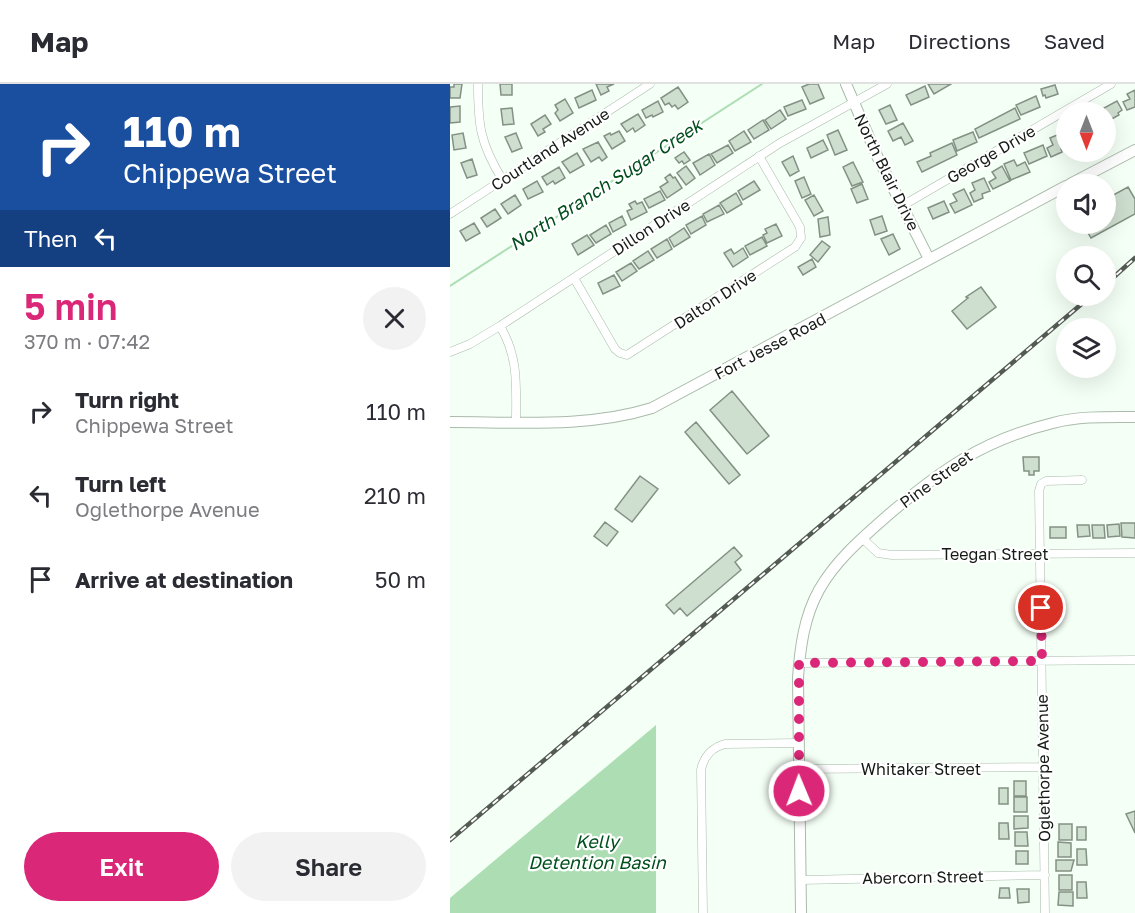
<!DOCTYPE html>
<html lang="en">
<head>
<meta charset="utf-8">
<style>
	:root { --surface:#fff; --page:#f2f2f3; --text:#2b2b33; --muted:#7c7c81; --line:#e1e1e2; --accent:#db2777 }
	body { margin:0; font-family:"Golos Text",sans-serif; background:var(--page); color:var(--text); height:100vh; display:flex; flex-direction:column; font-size:22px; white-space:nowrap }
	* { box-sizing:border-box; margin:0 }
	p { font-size:20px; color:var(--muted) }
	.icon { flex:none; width:33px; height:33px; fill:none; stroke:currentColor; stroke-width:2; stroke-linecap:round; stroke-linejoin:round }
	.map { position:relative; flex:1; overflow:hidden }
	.drawer { display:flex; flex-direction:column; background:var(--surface); width:450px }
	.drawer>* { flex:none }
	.hud { background:#1a4fa0; color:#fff; overflow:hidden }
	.needle { width:39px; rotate:180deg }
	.buttons { position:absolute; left:606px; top:18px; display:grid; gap:12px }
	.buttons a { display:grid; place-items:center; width:60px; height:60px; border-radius:50%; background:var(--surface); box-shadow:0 6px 24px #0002; font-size:30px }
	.pin { position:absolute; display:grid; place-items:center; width:51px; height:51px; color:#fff; margin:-26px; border:3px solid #fff; border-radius:50%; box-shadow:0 2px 6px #0007 }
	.me { position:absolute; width:66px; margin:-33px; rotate:359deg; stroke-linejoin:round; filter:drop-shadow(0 0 4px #0008) }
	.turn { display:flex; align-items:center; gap:21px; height:126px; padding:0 24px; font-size:27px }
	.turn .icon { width:78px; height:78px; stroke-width:2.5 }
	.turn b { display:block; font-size:42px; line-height:51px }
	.then { display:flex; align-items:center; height:57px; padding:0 24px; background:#0003; gap:12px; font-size:22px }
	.round { display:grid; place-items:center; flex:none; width:63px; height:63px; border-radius:32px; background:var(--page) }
	.summary { display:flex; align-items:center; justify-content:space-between; height:102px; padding:0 24px }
	h1 { font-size:36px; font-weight:600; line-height:45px; color:var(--accent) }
	.primary-button { display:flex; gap:12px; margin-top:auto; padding:12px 24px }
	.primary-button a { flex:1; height:69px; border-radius:36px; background:var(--accent); color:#fff; font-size:24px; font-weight:600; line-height:69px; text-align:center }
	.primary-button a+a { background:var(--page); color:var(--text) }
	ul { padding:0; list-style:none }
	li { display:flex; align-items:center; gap:18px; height:84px; padding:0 24px }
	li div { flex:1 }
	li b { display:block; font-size:22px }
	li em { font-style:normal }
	header { display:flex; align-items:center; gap:36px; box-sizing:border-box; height:84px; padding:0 30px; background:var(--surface); border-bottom:2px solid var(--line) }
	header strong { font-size:28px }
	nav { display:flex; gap:33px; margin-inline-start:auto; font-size:21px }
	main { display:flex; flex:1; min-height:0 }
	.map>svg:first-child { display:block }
	.water { fill:#addeb3 }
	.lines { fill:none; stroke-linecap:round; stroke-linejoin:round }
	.stream { stroke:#addeb3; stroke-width:2 }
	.building { fill:#cedecf; stroke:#829183; stroke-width:1.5 }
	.street-casing { stroke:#aabaab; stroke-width:9 }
	.secondary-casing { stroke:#aabaab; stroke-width:12 }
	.street { stroke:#fff; stroke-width:8 }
	.secondary { stroke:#fff; stroke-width:10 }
	.rail-casing { stroke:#545b55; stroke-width:4.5 }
	.rail { stroke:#fff; stroke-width:2; stroke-dasharray:7; stroke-linecap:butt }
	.route { stroke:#db2777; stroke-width:10; stroke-dasharray:0 18 }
	.labels { text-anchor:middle; stroke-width:4.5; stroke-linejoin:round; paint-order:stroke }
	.street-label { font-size:16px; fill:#141a15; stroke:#fff }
	.water-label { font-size:18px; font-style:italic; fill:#004f1c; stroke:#fff }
</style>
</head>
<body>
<header>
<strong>Map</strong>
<nav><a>Map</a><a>Directions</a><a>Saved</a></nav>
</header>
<main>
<section class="drawer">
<div class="hud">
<div class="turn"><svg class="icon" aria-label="right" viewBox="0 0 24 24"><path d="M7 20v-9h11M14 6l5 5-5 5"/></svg><div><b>110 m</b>Chippewa Street</div></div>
<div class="then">Then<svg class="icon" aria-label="left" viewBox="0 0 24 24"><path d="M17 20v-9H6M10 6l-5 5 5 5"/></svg></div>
</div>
<div class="summary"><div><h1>5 min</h1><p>370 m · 07:42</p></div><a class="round"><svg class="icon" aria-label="close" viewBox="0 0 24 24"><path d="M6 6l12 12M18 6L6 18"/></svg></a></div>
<ul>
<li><svg class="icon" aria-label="right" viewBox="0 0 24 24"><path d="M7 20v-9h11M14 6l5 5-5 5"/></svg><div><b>Turn right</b><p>Chippewa Street</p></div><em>110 m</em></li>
<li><svg class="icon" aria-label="left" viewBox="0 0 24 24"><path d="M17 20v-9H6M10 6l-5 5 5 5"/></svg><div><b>Turn left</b><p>Oglethorpe Avenue</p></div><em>210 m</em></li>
<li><svg class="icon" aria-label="arrive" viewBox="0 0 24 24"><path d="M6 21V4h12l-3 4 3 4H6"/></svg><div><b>Arrive at destination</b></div><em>50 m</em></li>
</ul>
<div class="primary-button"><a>Exit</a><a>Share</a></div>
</section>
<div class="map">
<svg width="685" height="829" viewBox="0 0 685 829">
	<rect width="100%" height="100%" fill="#f4fff5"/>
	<path class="water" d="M206,641V829H0V814Z"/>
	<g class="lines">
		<path class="stream" d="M0,202L312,0"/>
	</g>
	<path class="building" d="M4,0H12L10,14H0V3H4Z
		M50,0H62V11H51Z
		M146,0H164L157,3L159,7L151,11Z
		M359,0H368L374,14L360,20L352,3Z
		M478,0H501L484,10Z
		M605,1L608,10L596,14L595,11L593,12L591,5Z
		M475,2L479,13L461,21L456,11Z
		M228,3L238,18L228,25L225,21L222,23L219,19L215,21L211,14Z
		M142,6L146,16L129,24L125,14Z
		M685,6V23L677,26L673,18L680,15L677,10Z
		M586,12L590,23L571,31L566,21Z
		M115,15L123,29L110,37L105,29L108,26L105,21Z
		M352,16L356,25L338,32L334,23Z
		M208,17L213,28L203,33L202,31L196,34L192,26Z
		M667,17L672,26L668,29L669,31L658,37L656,28L652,25Z
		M440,21L447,36L436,40L429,26Z
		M10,22V38L0,39V23Z
		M62,24L64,40L53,41L51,25Z
		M565,24L570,35L529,54L525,45Z
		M330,26L336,35L321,45L315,36Z
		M188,30L195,41L185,48L183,44L177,48L171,40Z
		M95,31L101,40L93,45L95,48L88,52L81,40Z
		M313,36L319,46L304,55L298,46Z
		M453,39L463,57L455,61L451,53L443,57L438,47Z
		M388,46L397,66L385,71L377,51Z
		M169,47L175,57L162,65L154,52L160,49L161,51Z
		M294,47L301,58L285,67L279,57Z
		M523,48L527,58L507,67L503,56Z
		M13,49L16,64L4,66L2,51Z
		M66,49L72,64L62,68L55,53Z
		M612,49L616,63L611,65L612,68L601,73L597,64L603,61L600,54Z
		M373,56L378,66L361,74L357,64Z
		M148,58L157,73L152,77L149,73L141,78L133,65Z
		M502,59L507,71L472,88L467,78L481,72L480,69Z
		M278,61L283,69L267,79L261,70Z
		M593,61L597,72L579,80L574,69Z
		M234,68L240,76L234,80L232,77L229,79L225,74Z
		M127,69L134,81L120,89L112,78Z
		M259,70L265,81L250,91L243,79Z
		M343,72L349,87L340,92L332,78Z
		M22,75L27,91L17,94L11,79Z
		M564,76L567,82L575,78L580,88L561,96L554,80Z
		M403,78L413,98L402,102L393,83Z
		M236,82L245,94L236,101L227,89Z
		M552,82L560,97L543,105L539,98L546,94L542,88Z
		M109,83L115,94L105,100L103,97L97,101L92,93Z
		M220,90L223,94L225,93L232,104L217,114L210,103L218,98L215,94Z
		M354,93L361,110L352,114L345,97Z
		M534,94L540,107L532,110L533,114L524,118L520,109L525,106L522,99Z
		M87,97L93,108L78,115L73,105Z
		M304,97L310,106L293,116L288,107Z
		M412,100L418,115L407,119L401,105Z
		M678,103L685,115V130L641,154L633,140H656V115Z
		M514,105L522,121L505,129L500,120L507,117L503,110Z
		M210,107L215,116L199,124L194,115Z
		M286,109L292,120L277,129L270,119Z
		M65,111L71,121L58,130L51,120Z
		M364,111L373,127L364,132L355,116Z
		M185,117L187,120L192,118L197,128L181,136L177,127L182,125L179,120Z
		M494,117L499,128L483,135L478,124Z
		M269,121L274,130L257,138L253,130Z
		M45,125L51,134L37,143L31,134Z
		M172,132L176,141L163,148L159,139Z
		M252,132L256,141L241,150L236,141Z
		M432,132L437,147L425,151L420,136Z
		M378,133L380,151L370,153L368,135Z
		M24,139L30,149L16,157L10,147Z
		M326,140L332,152L317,159L313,151L317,149L315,145Z
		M156,141L161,150L146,159L140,151Z
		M234,144L240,153L224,163L219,154Z
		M443,150L450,165L439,171L431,155Z
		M137,151L144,161L128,171L122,160Z
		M312,153L317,162L300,171L295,162Z
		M217,155L222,165L207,174L201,165Z
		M372,157L380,163L368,178L360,171Z
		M293,164L298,173L283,183L274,169L281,165L284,170Z
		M198,167L204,176L189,185L183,177Z
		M362,175L366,183L353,191L348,183Z
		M181,179L187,187L172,197L166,188Z
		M164,191L170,202L153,210L148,199Z
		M531,203L546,223L517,245L502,227L518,214L516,213Z
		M282,307L319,352L297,370L260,326Z
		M246,338L290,391L279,400L235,348Z
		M573,373H589V387H584V391H579V387H574Z
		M190,392L208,405L182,438L165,425Z
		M155,438L168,448L157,462L144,452Z
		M671,439H685V454L672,453Z
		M669,440L670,452L658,453L657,441Z
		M627,441H639L640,452L628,453Z
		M642,441H654L655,454H643Z
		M600,443H616V454H600Z
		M284,463L292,472L285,478L291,486L237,532L230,524L224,530L216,521Z
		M564,697H576V712H564Z
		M549,704H558V720H549Z
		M564,713H577V728H564Z
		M685,727V749L676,730Z
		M564,732H578V744L564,745Z
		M549,739H558L559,755H549Z
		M609,740H622V756H609Z
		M627,743H636V756H627Z
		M565,748H577L578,762H565Z
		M608,758L621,759V773H608Z
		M627,765H636L637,781H627Z
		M566,767H578V780H566Z
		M606,776H624L621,787H606Z
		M609,791H622V806H609Z
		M627,798H636L637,814H627Z
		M550,804H559L560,814H549Z
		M567,805H579V818L568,819Z
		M609,808H623V822L608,821Z"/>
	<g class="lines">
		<defs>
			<path id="street" d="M28,0C28,41 30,59 52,95
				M452,122L661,0
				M0,130L200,0
				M124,194L165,265L170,269L177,271L345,163L351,154L350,143L309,72
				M50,242C69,274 66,302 66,338
				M0,268L20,260L50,242L330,59L437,0
				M412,454L428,469L442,471L685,469
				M349,579L685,576
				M349,685L594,683
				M351,796L595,791
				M253,829L251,686C254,672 261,664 275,660L349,659
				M595,829L589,407L591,400L596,397L632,396"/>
			<path id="secondary" d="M396,0L428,74L479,175
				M620,100L685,66
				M0,338C67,338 138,344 202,324L616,102
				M351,829L348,594C350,564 354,533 369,506C386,476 412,454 437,432C491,386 533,356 603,339C629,332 658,333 685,333"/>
		</defs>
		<use href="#street" class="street-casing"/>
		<use href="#secondary" class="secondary-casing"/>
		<use href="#street" class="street"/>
		<use href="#secondary" class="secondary"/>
		<defs>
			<path id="rail" d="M656,200L685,174
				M0,756L641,212"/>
		</defs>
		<use href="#rail" class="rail-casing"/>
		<use href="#rail" class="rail"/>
	</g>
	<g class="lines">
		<path class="route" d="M349,707V579L592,577L591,524"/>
	</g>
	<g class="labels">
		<g class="street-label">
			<text transform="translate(100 65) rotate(-33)" y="6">Courtland Avenue</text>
			<text transform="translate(541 70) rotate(-30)" y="6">George Drive</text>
			<text transform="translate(437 88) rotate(64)" y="6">North Blair Drive</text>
			<text transform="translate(201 143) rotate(-33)" y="6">Dillon Drive</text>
			<text transform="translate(265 215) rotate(-33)" y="6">Dalton Drive</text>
			<text transform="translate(320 262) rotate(-28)" y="6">Fort Jesse Road</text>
			<text transform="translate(486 395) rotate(-36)" y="6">Pine Street</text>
			<text x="545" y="476">Teegan Street</text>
			<text transform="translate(593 684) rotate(-91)" y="6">Oglethorpe Avenue</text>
			<text x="471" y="691">Whitaker Street</text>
			<text transform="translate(473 793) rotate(-1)" y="6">Abercorn Street</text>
		</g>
		<g class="water-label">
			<text transform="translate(156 101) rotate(-33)" y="6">North Branch Sugar Creek</text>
			<text x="147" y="764">Kelly<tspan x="147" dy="21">Detention Basin</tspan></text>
		</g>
	</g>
</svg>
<div class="buttons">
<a><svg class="needle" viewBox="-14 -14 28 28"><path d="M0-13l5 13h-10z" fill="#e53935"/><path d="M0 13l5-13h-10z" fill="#7c7c81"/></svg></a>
<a><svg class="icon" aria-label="sound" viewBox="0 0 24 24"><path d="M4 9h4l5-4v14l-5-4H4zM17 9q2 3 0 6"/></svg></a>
<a><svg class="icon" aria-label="search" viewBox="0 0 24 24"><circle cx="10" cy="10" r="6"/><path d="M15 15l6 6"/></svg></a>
<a><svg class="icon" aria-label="layers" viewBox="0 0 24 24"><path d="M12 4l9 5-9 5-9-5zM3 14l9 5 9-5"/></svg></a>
</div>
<div class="pin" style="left:591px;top:524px;background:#d93025"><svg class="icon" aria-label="arrive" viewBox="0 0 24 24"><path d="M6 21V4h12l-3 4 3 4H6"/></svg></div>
<svg class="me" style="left:349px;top:707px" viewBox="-20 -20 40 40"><circle r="17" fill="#db2777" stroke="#fff" stroke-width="3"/><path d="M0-11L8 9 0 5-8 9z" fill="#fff"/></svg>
</div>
</main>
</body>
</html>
